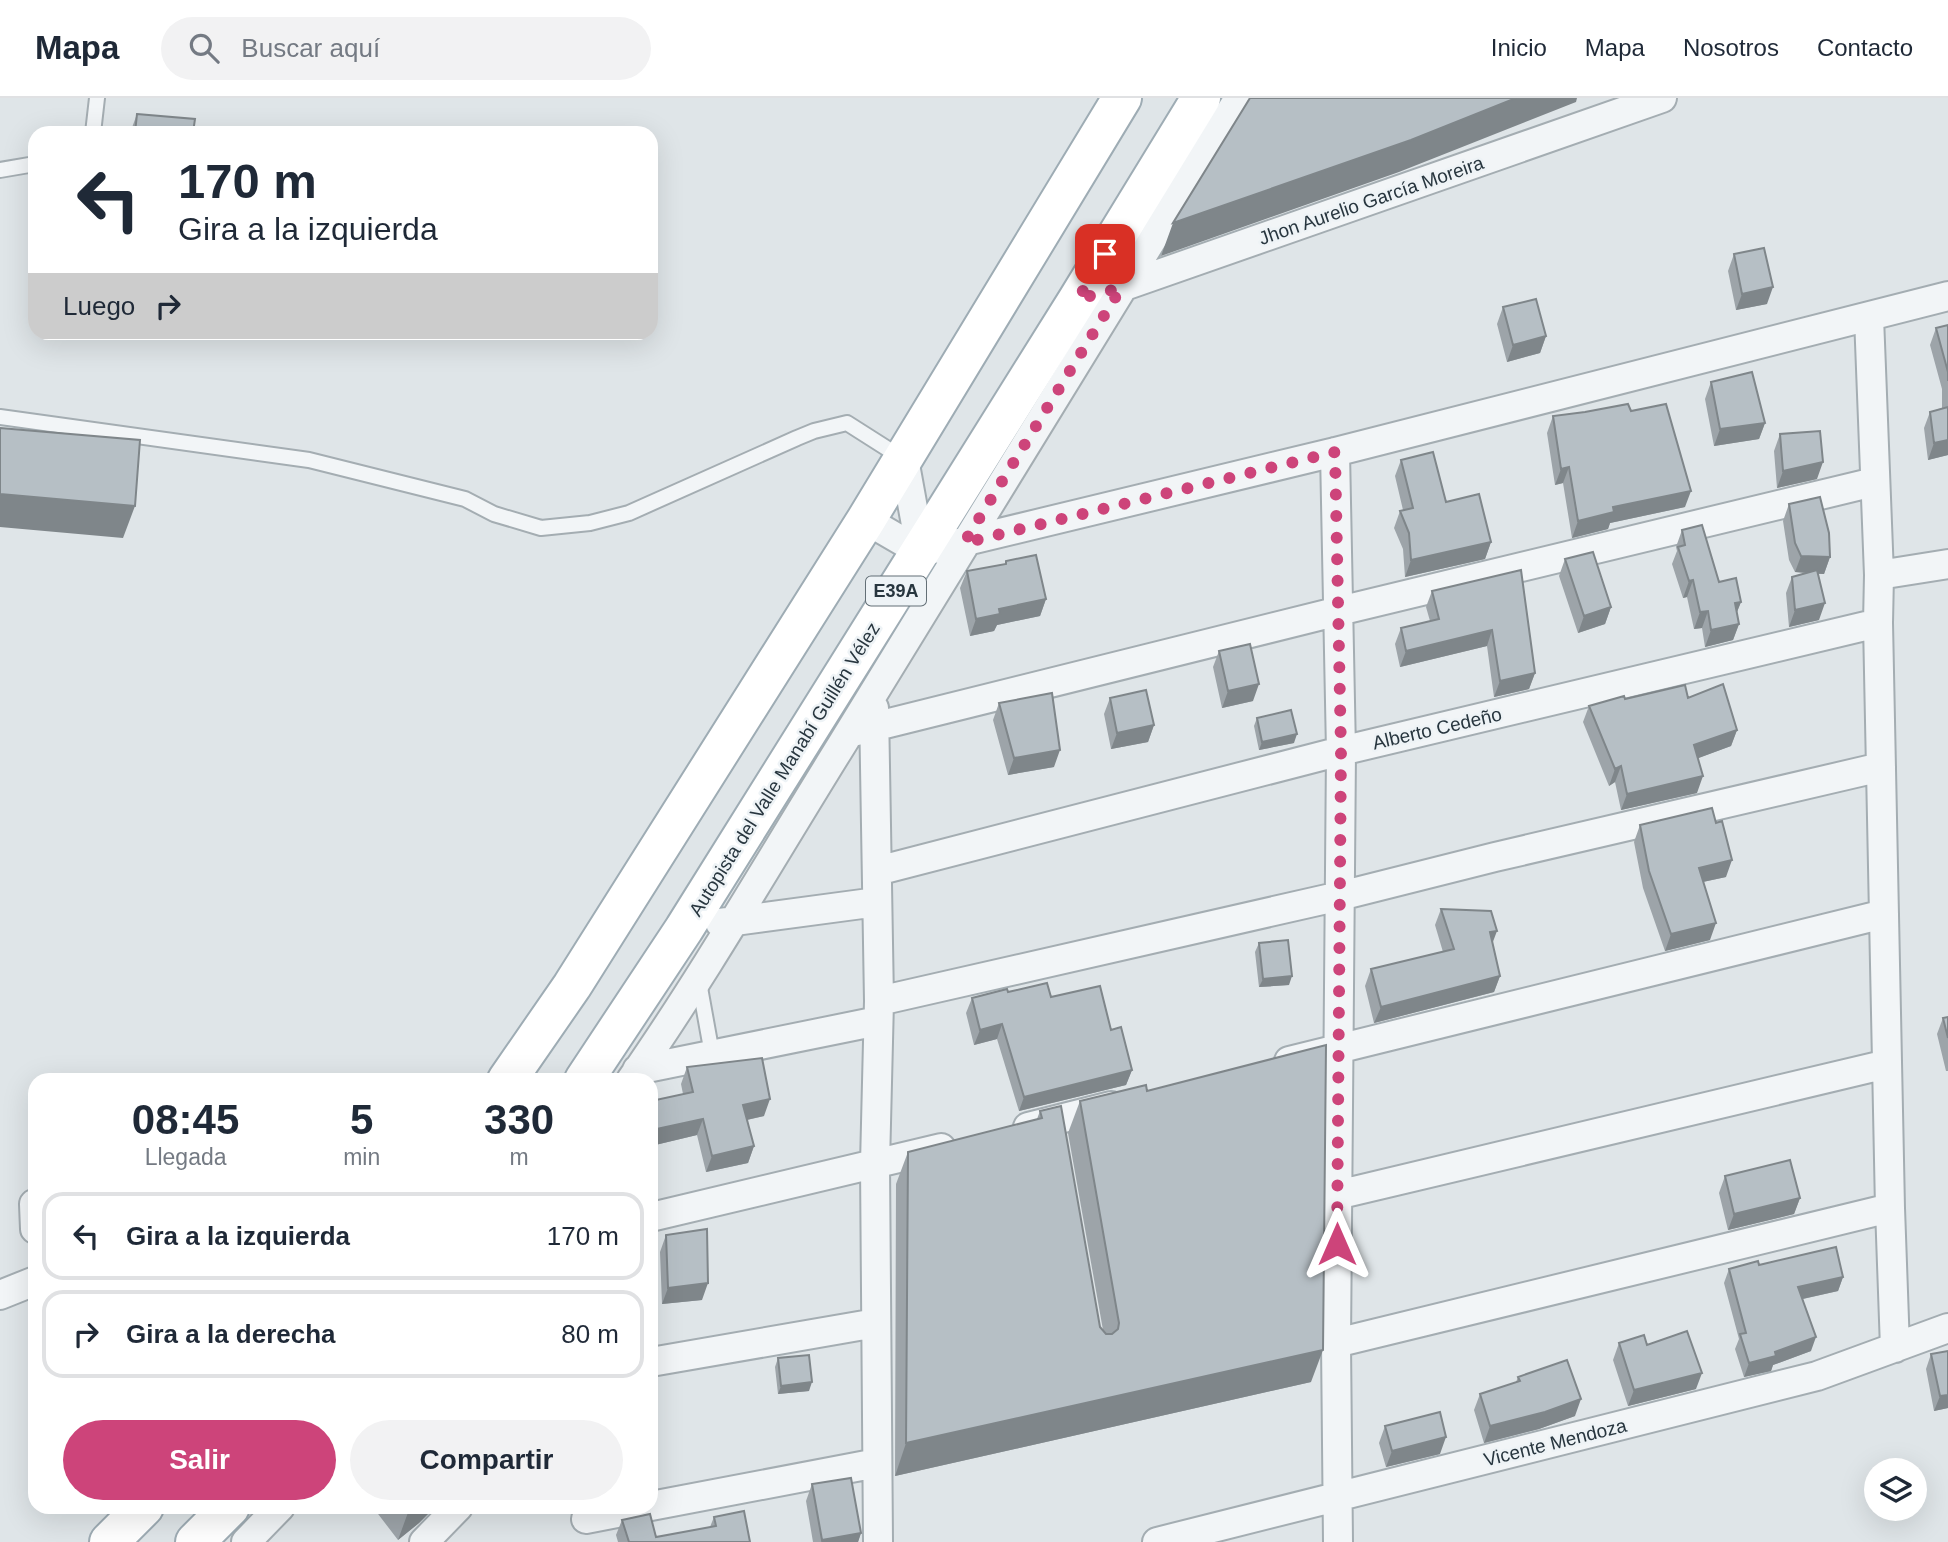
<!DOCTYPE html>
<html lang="es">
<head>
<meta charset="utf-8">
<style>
	:root { --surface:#fff; --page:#f2f2f3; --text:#1f2937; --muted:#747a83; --line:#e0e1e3; --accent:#cd447a }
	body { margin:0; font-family:Arial,sans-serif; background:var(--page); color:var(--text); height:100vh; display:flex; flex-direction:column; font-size:26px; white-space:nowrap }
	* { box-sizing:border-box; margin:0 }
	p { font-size:23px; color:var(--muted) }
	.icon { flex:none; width:38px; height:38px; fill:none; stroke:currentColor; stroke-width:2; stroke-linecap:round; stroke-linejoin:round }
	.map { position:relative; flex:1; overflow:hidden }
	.sheet { position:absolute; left:28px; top:975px; width:630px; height:441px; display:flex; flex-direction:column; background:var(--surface); border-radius:21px; box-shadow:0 7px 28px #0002 }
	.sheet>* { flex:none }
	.guide { position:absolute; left:28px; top:28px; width:630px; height:214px; border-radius:21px; box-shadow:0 7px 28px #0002; background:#fff; color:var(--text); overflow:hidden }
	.buttons { position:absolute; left:1864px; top:1360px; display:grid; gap:14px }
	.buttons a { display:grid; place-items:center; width:63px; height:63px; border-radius:50%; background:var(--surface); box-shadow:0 7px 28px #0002; font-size:35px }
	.pin { position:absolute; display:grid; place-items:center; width:60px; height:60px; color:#fff; margin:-30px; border-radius:14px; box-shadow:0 4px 10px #0006 }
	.me { position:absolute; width:77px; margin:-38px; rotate:0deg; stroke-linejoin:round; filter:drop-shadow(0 0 5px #0008) }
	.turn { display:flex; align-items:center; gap:24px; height:147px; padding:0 35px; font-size:32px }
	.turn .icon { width:91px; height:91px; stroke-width:2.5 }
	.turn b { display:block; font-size:49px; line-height:60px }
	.then { display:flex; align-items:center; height:66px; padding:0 35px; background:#0003; gap:14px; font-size:26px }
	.eta { display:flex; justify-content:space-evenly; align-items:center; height:119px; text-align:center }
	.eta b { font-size:42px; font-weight:600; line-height:49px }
	.primary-button { display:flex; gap:14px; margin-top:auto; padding:14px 35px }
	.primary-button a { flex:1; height:80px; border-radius:42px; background:var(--accent); color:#fff; font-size:28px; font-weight:600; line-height:80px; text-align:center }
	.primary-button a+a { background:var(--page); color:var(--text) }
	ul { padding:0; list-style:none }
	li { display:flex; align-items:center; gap:21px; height:88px; margin:0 14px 10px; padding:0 21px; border:4px solid var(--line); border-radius:21px }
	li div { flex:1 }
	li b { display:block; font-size:26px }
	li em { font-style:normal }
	header { display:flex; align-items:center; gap:42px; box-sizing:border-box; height:98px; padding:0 35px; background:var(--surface); border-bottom:2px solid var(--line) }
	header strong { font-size:33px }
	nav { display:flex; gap:38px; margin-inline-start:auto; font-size:24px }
	.search { width:490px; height:63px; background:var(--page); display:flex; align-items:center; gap:18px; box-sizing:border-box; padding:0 24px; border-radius:38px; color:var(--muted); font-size:26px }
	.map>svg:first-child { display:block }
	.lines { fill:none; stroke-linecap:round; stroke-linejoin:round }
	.lane-casing { stroke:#a4adb2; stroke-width:18 }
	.street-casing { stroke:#a4adb2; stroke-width:32 }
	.primary-casing { stroke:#9eacb4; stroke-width:42 }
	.lane { stroke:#f2f5f7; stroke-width:14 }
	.street { stroke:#f2f5f7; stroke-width:28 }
	.primary { stroke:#fff; stroke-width:38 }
	.wall { fill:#9da4a9 }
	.shaded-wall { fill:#7f868a }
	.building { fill:#b6bfc5; stroke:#7f868a; stroke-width:2 }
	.route { stroke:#cd447a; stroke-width:12; stroke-dasharray:0 21.6 }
	.labels { text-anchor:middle; stroke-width:5; stroke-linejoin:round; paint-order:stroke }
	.shield { fill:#eef3f6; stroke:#636f76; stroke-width:2 }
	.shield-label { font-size:18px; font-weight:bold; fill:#28363f }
	.street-label { font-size:19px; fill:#28363f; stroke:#eef3f6 }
</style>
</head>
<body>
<header>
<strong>Mapa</strong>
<div class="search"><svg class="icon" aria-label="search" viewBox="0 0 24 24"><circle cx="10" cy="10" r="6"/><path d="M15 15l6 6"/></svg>Buscar aquí</div>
<nav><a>Inicio</a><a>Mapa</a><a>Nosotros</a><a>Contacto</a></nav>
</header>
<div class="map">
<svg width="1948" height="1444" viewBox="0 0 1948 1444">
	<rect width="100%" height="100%" fill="#dfe5e8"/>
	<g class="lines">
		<defs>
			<path id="lane" d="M93,35L97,0
				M0,72L35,66
				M0,319L309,362L465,401L494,416L541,430L590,425L629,415L797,340L814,333L847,325L902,360
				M699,884L712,956"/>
			<path id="street" d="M1113,192L1662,0
				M1869,219L1879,477L1878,525L1890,1110L1895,1250
				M1335,354L1341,653L1336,1245L1338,1444
				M904,361L921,454
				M866,422L921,454L1335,354L1948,198
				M1879,477L1948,466
				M874,610L879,903L875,1066L878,1444
				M849,635L1339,513L1874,384
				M877,773L1341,653L1878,525
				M720,825L877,804
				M879,903L1340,798L1495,759L1881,669
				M1289,963L1884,816
				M637,972L878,923
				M631,982C706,874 772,759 841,648C974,432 1105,215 1239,0
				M1028,1029L1111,1008
				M1337,1097L1887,966
				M34,1106L35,1131
				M651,1119L941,1050
				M0,1197L35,1183
				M1336,1245L1890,1110
				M651,1264L876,1225
				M651,1408L877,1365
				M586,1421L648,1409
				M246,1444L280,1409
				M424,1444L458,1409
				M1157,1444L1817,1278L1948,1230"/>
			<path id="primary" d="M507,982L572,888L866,422L1122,0
				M584,982L684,831L1078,201L1201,0
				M109,1444L144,1409
				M195,1444L230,1409"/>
		</defs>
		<use href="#lane" class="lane-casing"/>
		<use href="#street" class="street-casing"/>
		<use href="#primary" class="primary-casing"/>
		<use href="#lane" class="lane"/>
		<use href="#street" class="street"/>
		<use href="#primary" class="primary"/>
	</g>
	<path class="wall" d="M137,16L193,35H130Z
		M1734,156L1767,206L1736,212L1728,173Z
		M1503,209L1546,238L1540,255L1507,264L1497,226Z
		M1948,227V357L1928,362L1924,330L1930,314L1942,310V291L1930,247L1936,230Z
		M1711,284L1765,325L1759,341L1714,348L1705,301Z
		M1631,313L1685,409L1610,425L1608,431L1572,440L1563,385L1555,387L1547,335L1553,318Z
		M1780,336L1817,381L1777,390L1774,353Z
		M1401,362L1491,444L1485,461L1405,479L1403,451L1394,430L1400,413L1403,412L1395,378Z
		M1789,406L1830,459L1824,476H1818L1819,522L1789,529L1786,495L1792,479L1806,475L1795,474L1789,462L1783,423Z
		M1682,432L1719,484L1741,504L1737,514L1739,526L1733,542L1705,549L1702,530L1694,531L1687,499L1683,500L1672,466L1677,453L1676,449Z
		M1565,461L1611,509L1605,526L1578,535L1559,478Z
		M1006,463L1046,501L1040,518L997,527L994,533L970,538L960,490L967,473L1005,466Z
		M1521,472L1535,575L1529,591L1494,599L1487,548L1400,569L1395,546L1401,530L1430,523L1426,509L1432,493Z
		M1219,553L1253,603L1222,610L1213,569Z
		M1110,600L1154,627L1148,644L1111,651L1104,616Z
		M1688,600L1737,632L1731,648L1698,660L1697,695L1621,712L1615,684L1609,688L1583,624L1589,608L1625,601Z
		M999,605L1054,669L1008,677L993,622Z
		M1257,620L1294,645L1259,652L1254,628Z
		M1640,727L1726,779L1703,784L1710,842L1665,853L1643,790L1634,744Z
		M1441,811L1492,844L1500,878L1494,894L1374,925L1365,888L1371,871L1443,854L1435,827Z
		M1259,845L1289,887L1259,889L1255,854Z
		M1008,894L1051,899L1111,932L1132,972L1126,987L1019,1013L997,941L974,947L966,915L972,900Z
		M1948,919V973H1946L1937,936L1943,920Z
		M687,969L764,1018L747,1022L754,1048L748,1065L706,1074L697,1037L651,1048V1003L683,996L681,986Z
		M1147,993L1311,1284L895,1378L896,1086L908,1054L1037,1021L1040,1013L1100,1229L1103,1232L1068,1035L1080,1003Z
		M1725,1078L1800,1100L1794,1116L1728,1132L1719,1095Z
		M666,1137L702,1202L662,1206L660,1154Z
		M1759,1167L1843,1179L1838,1193L1803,1201L1811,1253L1773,1267L1771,1273L1744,1279L1735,1251L1739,1241L1724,1185L1729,1171Z
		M1619,1245L1696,1291L1628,1308L1613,1262Z
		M1931,1256L1948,1310L1934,1313L1926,1271Z
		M778,1260L809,1293L778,1296L775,1269Z
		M1518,1279L1575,1318L1539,1331L1484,1345L1474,1312L1480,1296L1516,1284Z
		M1385,1328L1440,1356L1386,1369L1379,1345Z
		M812,1386L861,1435L858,1444H813L806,1403Z
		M376,1409H435L419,1425L398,1442L375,1412Z
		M714,1419L750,1444H618L616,1437L622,1422L656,1439L710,1429Z"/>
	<path class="shaded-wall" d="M1516,0H1577L1576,4L1399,74L1161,158L1173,125Z
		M1773,189L1767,206L1736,212L1742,196Z
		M1546,238L1540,255L1507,264L1513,247Z
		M1765,325L1759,341L1714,348L1720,331Z
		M1948,342V357L1928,362L1934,345Z
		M1823,364L1817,381L1777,390L1783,373Z
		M1569,369L1563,385L1555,387L1561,371Z
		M1691,393L1685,409L1610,425L1608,431L1572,440L1578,423L1613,409Z
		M0,396L135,408L123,440L0,429Z
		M1491,444L1485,461L1405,479L1411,462Z
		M1801,458L1830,459L1824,476L1795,474Z
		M1693,482L1687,499L1683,500L1689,483Z
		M1046,501L1040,518L997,527L994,533L970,538L976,521L999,511Z
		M1741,504L1734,521L1735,505Z
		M1825,505L1819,522L1789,529L1795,512Z
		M1611,509L1605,526L1578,535L1584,518Z
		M1708,513L1702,530L1694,531L1700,514Z
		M1739,526L1733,542L1705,549L1711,532Z
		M1492,532L1487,548L1400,569L1406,553Z
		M1535,575L1529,591L1494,599L1500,583Z
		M1259,586L1253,603L1222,610L1228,593Z
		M1154,627L1148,644L1111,651L1117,635Z
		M1737,632L1731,648L1688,664L1694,647Z
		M1297,636L1294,645L1259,652L1262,644Z
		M1060,652L1054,669L1008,677L1014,660Z
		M1621,668L1615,684L1609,688L1615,671Z
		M1703,678L1697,695L1621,712L1627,696Z
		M1732,762L1726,779L1693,786L1699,770Z
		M1716,825L1710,842L1665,853L1671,836Z
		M1497,833L1491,849L1490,834Z
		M1292,878L1289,887L1259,889L1263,881Z
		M1500,878L1494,894L1374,925L1381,909Z
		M1002,926L997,941L974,947L980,932Z
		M1132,972L1126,987L1019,1013L1024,999Z
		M770,1001L764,1018L737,1024L743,1007Z
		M703,1021L697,1037L651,1048V1035L652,1032Z
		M754,1048L748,1065L706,1074L712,1058Z
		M1800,1100L1794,1116L1728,1132L1734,1116Z
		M1843,1179L1838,1193L1793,1203L1798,1189Z
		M708,1185L702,1202L662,1206L668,1190Z
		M1816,1239L1811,1253L1773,1267L1771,1273L1744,1279L1749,1265L1775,1254Z
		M1323,1252L1311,1284L895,1378L906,1345Z
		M1702,1275L1696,1291L1628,1308L1634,1292Z
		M812,1284L809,1293L778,1296L781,1288Z
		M1948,1297V1310L1934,1313L1940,1298Z
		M1581,1301L1575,1318L1539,1331L1484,1345L1490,1328Z
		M1446,1339L1440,1356L1386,1369L1392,1353Z
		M410,1409H435L419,1425L398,1442Z
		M861,1435L858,1444H821L822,1442Z"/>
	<path class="building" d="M1250,0H1516L1411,42L1173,125Z
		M137,16L195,21L193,35H135Z
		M1764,150L1773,189L1742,196L1734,156Z
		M1536,201L1546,238L1513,247L1503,209Z
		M1948,227V283V274L1936,230Z
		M1752,274L1765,325L1720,331L1711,284Z
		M1628,306L1631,313L1666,306L1691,393L1613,409L1614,414L1578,423L1569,369L1561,371L1553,318L1585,314Z
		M1948,309V342L1934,345L1930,314Z
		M0,330L140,342L135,408L0,396Z
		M1820,333L1823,364L1783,373L1780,336Z
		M1433,354L1446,404L1479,396L1491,444L1411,462L1409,435L1400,413L1413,410L1401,362Z
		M1820,399L1829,435L1830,459L1801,458L1795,445L1789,406Z
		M1702,427L1719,484L1736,480L1741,504L1735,505L1739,526L1711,532L1708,513L1700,514L1693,482L1689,483L1678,449L1685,447L1682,432Z
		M1593,454L1611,509L1584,518L1565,461Z
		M1036,457L1046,501L999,511L1000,516L976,521L967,473L1006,466V463Z
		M1521,472L1535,575L1500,583L1492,532L1406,553L1401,530L1439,521L1432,493Z
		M1817,472L1825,505L1795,512L1792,479Z
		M1250,546L1259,586L1228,593L1219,553Z
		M1723,586L1737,632L1694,647L1703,678L1627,696L1621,668L1615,671L1589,608L1624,598L1625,601L1685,587L1688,600Z
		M1146,592L1154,627L1117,635L1110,600Z
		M1052,595L1060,652L1014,660L999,605Z
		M1291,612L1297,636L1262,644L1257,620Z
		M1712,710L1716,725L1722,723L1732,762L1699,770L1716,825L1671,836L1649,773L1640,727Z
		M1441,811L1491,813L1497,833L1490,834L1500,878L1381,909L1371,871L1454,851Z
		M1288,842L1292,878L1263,881L1259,845Z
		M1047,885L1051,899L1100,888L1111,932L1121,929L1132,972L1024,999L1002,926L980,932L972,900L1007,891L1008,894Z
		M1948,919V940L1943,920Z
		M1326,947L1323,1252L906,1345L908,1054L1042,1020L1040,1013L1061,1008L1100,1229L1106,1236H1112L1118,1231L1119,1225L1080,1003L1146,987L1147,993Z
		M762,960L770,1001L743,1007L754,1048L712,1058L703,1021L652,1032L651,1027V1003L693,994L687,969Z
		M1790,1062L1800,1100L1734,1116L1725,1078Z
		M707,1131L708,1185L668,1190L666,1137Z
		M1836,1149L1843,1179L1798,1189L1816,1239L1775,1254L1776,1258L1749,1265L1740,1236L1746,1235L1729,1171L1758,1163L1759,1167Z
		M1687,1233L1702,1275L1634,1292L1619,1245L1644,1237L1647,1247Z
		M1948,1253V1297L1940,1298L1931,1256Z
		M809,1257L812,1284L781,1288L778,1260Z
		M1567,1262L1581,1301L1545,1314L1490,1328L1480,1296L1520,1283L1518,1279Z
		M1440,1314L1446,1339L1392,1353L1385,1328Z
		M851,1380L861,1435L822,1442L812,1386Z
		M744,1413L750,1444H629L622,1422L650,1416L656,1439L716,1428L714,1419Z"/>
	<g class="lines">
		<path class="route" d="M1105,156L1078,201L1121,190L964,445L1335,354L1341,653L1337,1146"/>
	</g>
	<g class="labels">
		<rect class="shield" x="866" y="478.5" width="60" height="29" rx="5"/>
		<g class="shield-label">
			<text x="896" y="499">E39A</text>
		</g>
		<g class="street-label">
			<text transform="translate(1371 102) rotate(-19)" y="7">Jhon Aurelio García Moreira</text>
			<text transform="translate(1437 630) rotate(-13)" y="7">Alberto Cedeño</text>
			<text transform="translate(784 671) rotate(-58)" y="7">Autopista del Valle Manabí Guillén Vélez</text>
			<text transform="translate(1555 1344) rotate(-14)" y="7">Vicente Mendoza</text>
		</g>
	</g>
</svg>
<div class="buttons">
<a><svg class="icon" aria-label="layers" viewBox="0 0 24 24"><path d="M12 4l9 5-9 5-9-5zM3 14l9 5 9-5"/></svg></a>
</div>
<div class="pin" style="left:1105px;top:156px;background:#d93025"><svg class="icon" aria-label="arrive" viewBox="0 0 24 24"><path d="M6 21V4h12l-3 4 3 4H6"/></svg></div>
<svg class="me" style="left:1337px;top:1146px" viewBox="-20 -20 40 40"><path d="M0-17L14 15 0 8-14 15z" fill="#cd447a" stroke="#fff" stroke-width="4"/></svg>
<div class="guide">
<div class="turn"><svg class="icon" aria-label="left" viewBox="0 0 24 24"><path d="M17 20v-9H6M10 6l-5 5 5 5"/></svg><div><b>170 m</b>Gira a la izquierda</div></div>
<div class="then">Luego<svg class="icon" aria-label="right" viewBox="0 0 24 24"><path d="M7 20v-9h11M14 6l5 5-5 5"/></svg></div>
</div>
<section class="sheet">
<div class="eta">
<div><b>08:45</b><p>Llegada</p></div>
<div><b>5</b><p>min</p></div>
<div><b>330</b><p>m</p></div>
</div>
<ul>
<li><svg class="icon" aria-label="left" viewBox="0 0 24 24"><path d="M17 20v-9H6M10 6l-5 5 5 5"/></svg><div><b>Gira a la izquierda</b></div><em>170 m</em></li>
<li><svg class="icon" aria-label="right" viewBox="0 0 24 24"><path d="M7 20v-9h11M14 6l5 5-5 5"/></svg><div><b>Gira a la derecha</b></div><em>80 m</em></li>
</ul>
<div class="primary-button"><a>Salir</a><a>Compartir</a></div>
</section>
</div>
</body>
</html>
